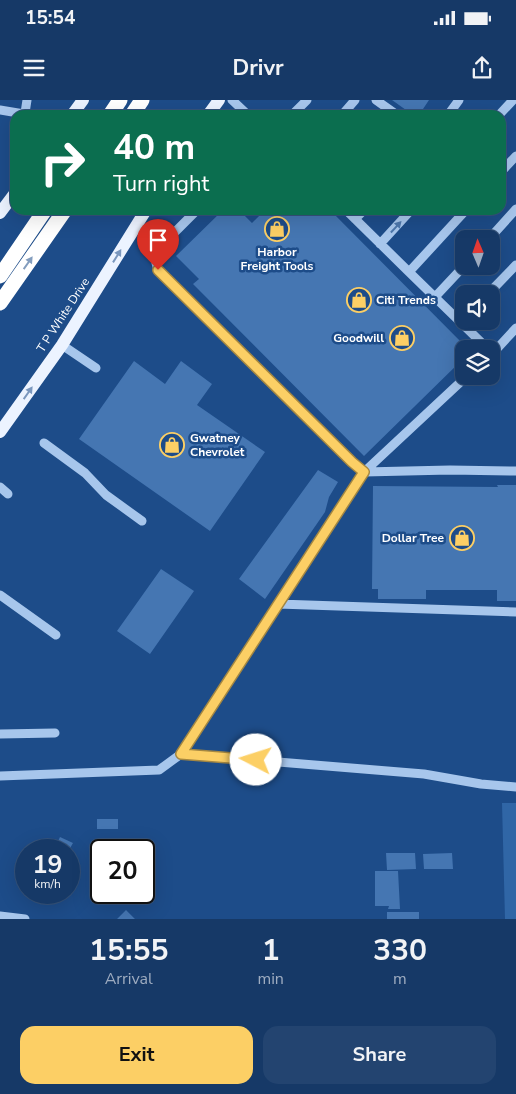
<!DOCTYPE html>
<html lang="en">
<head>
<meta charset="utf-8">
<style>
	:root { --surface:#163967; --page:#234470; --text:#f1f3f6; --muted:#9eacc0; --line:#35537b; --accent:#fccf65 }
	body { margin:0; font-family:"Nunito Sans",sans-serif; background:var(--page); color:var(--text); height:100vh; display:flex; flex-direction:column; font-size:19px; white-space:nowrap }
	* { box-sizing:border-box; margin:0 }
	p { font-size:16px; color:var(--muted) }
	.icon { flex:none; width:28px; height:28px; fill:none; stroke:currentColor; stroke-width:2; stroke-linecap:round; stroke-linejoin:round }
	.map { position:relative; height:819px; overflow:hidden }
	.sheet { display:flex; flex-direction:column; background:var(--surface); flex:1 }
	.sheet>* { flex:none }
	.top-card { position:absolute; left:10px; top:10px; width:496px; height:105px; border-radius:15px; box-shadow:0 5px 20px #0002,0 0 0 1px var(--line); background:#0b6e4f; color:#fff; overflow:hidden }
	.needle { width:32px; rotate:358deg }
	.tools { position:absolute; left:455px; top:130px; display:grid; gap:10px }
	.tools a { display:grid; place-items:center; width:45px; height:45px; border-radius:10px; background:var(--surface); box-shadow:0 5px 20px #0002,0 0 0 1px var(--line); font-size:25px }
	.speed { position:absolute; left:15px; top:739px; display:flex; gap:10px; font-size:25px; font-weight:700; text-align:center }
	.speed>* { display:grid; place-content:center; width:65px; height:65px; border-radius:50%; background:var(--surface); box-shadow:0 5px 20px #0002,0 0 0 1px var(--line); line-height:1 }
	.speed small { font-size:12px; font-weight:400 }
	.speed .limit { border:2px solid #111; border-radius:8px; background:#fff; color:#111 }
	.pin { position:absolute; display:grid; place-items:center; width:42px; height:42px; color:#fff; margin:-51px -21px; border-radius:50% 50% 50% 0; rotate:-45deg; box-shadow:0 0 5px #0007 }
	.pin .icon { rotate:45deg }
	.me { position:absolute; width:55px; margin:-28px; rotate:275deg; stroke-linejoin:round; filter:drop-shadow(0 0 4px #0008) }
	.turn { display:flex; align-items:center; gap:18px; height:105px; padding:0 20px; font-size:22px }
	.turn .icon { width:65px; height:65px; stroke-width:2.5 }
	.turn b { display:block; font-size:35px; line-height:42px }
	.eta { display:flex; justify-content:space-evenly; align-items:center; height:85px; text-align:center }
	.eta b { font-size:30px; font-weight:700; line-height:35px }
	.primary-button { display:flex; gap:10px; margin-top:auto; padding:10px 20px }
	.primary-button a { flex:1; height:58px; border-radius:15px; background:var(--accent); color:#111; font-size:20px; font-weight:700; line-height:58px; text-align:center }
	.primary-button a+a { background:var(--page); color:var(--text) }
	.status { display:flex; justify-content:space-between; align-items:center; height:35px; padding:0 25px; background:var(--surface); direction:ltr }
	.status svg { height:14px; fill:currentColor }
	header { display:flex; justify-content:space-between; align-items:center; height:65px; padding:0 20px; background:var(--surface); font-size:22px; font-weight:700 }
	.map>svg:first-child { display:block }
	.green { fill:#3066a6 }
	.building { fill:#4576b2 }
	.lines { fill:none; stroke-linecap:round; stroke-linejoin:round }
	.minor { stroke:#a7c6ec; stroke-width:9 }
	.major { stroke:#ecf3ff; stroke-width:12 }
	.highway { stroke:#fff; stroke-width:15 }
	.oneway { fill:#4d77ac }
	.oneway2 { fill:#7a97be }
	.oneway3 { fill:#839dbe }
	.route-casing { stroke:#a48742; stroke-width:12 }
	.route { stroke:#fccf65; stroke-width:9 }
	.labels { text-anchor:middle; stroke-width:5; stroke-linejoin:round; paint-order:stroke }
	.poi-label { font-size:12px; font-weight:bold; fill:#fff; stroke:#1d4c89; text-anchor:start }
	.street-label { font-size:12px; fill:#fff; stroke:#1d4c89 }
</style>
</head>
<body>
<div class="status"><b>15:54</b><svg viewBox="0 0 49 12"><path d="M0 12V9h3v3zM5 12V6h3v6zM10 12V3h3v9zM15 12V0h3v12zM26 1h20v11H26zM47 4h2v5h-2z"/></svg></div>
<header><svg class="icon" aria-label="menu" viewBox="0 0 24 24"><path d="M4 6h16M4 12h16M4 18h16"/></svg>Drivr<svg class="icon" aria-label="share" viewBox="0 0 24 24"><path d="M12 15V3M7 8l5-5 5 5M5 13v7h14v-7"/></svg></header>
<div class="map">
<svg width="516" height="819" viewBox="0 0 516 819">
	<rect width="100%" height="100%" fill="#1d4c89"/>
	<path class="green" d="M502,703H516V819H505Z"/>
	<path class="building" d="M392,0H429L419,15H413Z
		M223,110H239L252,123L265,110H330L468,249H464V258L364,356L193,184L199,179L176,156Z
		M134,261L165,284L181,261L212,284L197,305L265,352L210,431L79,339Z
		M318,370L338,382L329,397L325,412L265,499L239,479Z
		M497,385H516V501H497V490H426V499H378V489H372L373,386L498,387Z
		M161,469L194,491L150,554L117,531Z
		M97,719H118V729H97Z
		M60,737L73,743L69,750H54Z
		M386,753H415L416,769L387,770Z
		M452,753L453,769H424L423,754Z
		M375,771H398L400,809H388L389,806H375Z
		M126,810L135,819H117Z
		M387,812H419V819H387Z"/>
	<g class="lines">
		<path class="minor" d="M232,0L248,15
			M376,0L397,15
			M0,10L30,15
			M25,13L27,0
			M292,15L307,0
			M342,15L355,0
			M448,15L459,0
			M499,15L513,0
			M501,72L516,56
			M346,110L409,172
			M466,110L409,172L488,249
			M355,119L364,110
			M489,139L516,109
			M380,144L411,110
			M488,194L516,165
			M435,197L464,166
			M62,245L96,268
			M491,251L493,253L516,228
			M467,276L364,372L450,370L516,371
			M44,343L85,373L106,395L142,421
			M0,387L8,394
			M0,495L56,535
			M278,504L516,512
			M0,634L55,633
			M181,654L424,674L481,684L516,687
			M0,676L159,670L181,654L364,372L352,362L158,170L156,163L159,148L197,110
			M0,816L25,819"/>
		<path class="major" d="M72,15L83,0
			M208,15L219,0
			M0,113L15,93
			M0,332L62,245L146,110"/>
		<path class="highway" d="M110,15L120,0
			M132,15L142,0
			M0,176L45,110
			M0,203L65,110"/>
	</g>
	<defs><path id="oneway-solid" d="M-6-.8H1V-3.2L6.5 0L1 3.2V.8H-6Z" transform="scale(1.25)"/></defs>
	<use class="oneway" href="#oneway-solid" transform="translate(396 127) rotate(-47)"/>
	<g class="oneway2">
		<use href="#oneway-solid" transform="translate(117 156) rotate(-58)"/>
		<use href="#oneway-solid" transform="translate(28 293) rotate(-55)"/>
	</g>
	<use class="oneway3" href="#oneway-solid" transform="translate(28 163) rotate(-55)"/>
	<g class="lines">
		<defs>
			<path id="route" d="M158,170L352,362L364,372L181,654L256,660"/>
		</defs>
		<use href="#route" class="route-casing"/>
		<use href="#route" class="route"/>
	</g>
	<defs>
		<symbol id="shop-ring" viewBox="-11 -11 22 22"><circle r="9.5" fill="#1d4c89" stroke="#fccf65" stroke-width="1.5"/><path d="M-5-2.5h2.3a2.7 3.5 0 0 1 5.4 0H5L5.5 6h-11ZM-1.5-2.5h3a1.5 2.3 0 0 0-3 0Z" fill="#fccf65"/></symbol>
	</defs>
	<g fill-rule="evenodd">
		<use href="#shop-ring" x="263" y="115" width="28" height="28"/>
		<use href="#shop-ring" x="345" y="186" width="28" height="28"/>
		<use href="#shop-ring" x="388" y="224" width="28" height="28"/>
		<use href="#shop-ring" x="158" y="331" width="28" height="28"/>
		<use href="#shop-ring" x="448" y="424" width="28" height="28"/>
	</g>
	<g class="labels">
		<g class="poi-label">
			<text x="277" y="156" text-anchor="middle">Harbor<tspan x="277" dy="14">Freight Tools</tspan></text>
			<text x="376" y="204">Citi Trends</text>
			<text x="384" y="242" text-anchor="end">Goodwill</text>
			<text x="190" y="342">Gwatney<tspan x="190" dy="14">Chevrolet</tspan></text>
			<text x="444" y="442" text-anchor="end">Dollar Tree</text>
		</g>
		<g class="street-label">
			<text transform="translate(63 215) rotate(-57)" y="4">T P White Drive</text>
		</g>
	</g>
</svg>
<div class="tools">
<a><svg class="needle" viewBox="-14 -14 28 28"><path d="M0-13l5 13h-10z" fill="#e53935"/><path d="M0 13l5-13h-10z" fill="#9eacc0"/></svg></a>
<a><svg class="icon" aria-label="sound" viewBox="0 0 24 24"><path d="M4 9h4l5-4v14l-5-4H4zM17 9q2 3 0 6"/></svg></a>
<a><svg class="icon" aria-label="layers" viewBox="0 0 24 24"><path d="M12 4l9 5-9 5-9-5zM3 14l9 5 9-5"/></svg></a>
</div>
<div class="speed"><div>19<small>km/h</small></div><div class="limit">20</div></div>
<div class="pin" style="left:158px;top:170px;background:#d93025"><svg class="icon" aria-label="arrive" viewBox="0 0 24 24"><path d="M6 21V4h12l-3 4 3 4H6"/></svg></div>
<svg class="me" style="left:256px;top:660px" viewBox="-20 -20 40 40"><circle r="19" fill="#fff"/><path d="M0-13L10 11 0 6-10 11z" fill="#fccf65"/></svg>
<div class="top-card">
<div class="turn"><svg class="icon" aria-label="right" viewBox="0 0 24 24"><path d="M7 20v-9h11M14 6l5 5-5 5"/></svg><div><b>40 m</b>Turn right</div></div>
</div>
</div>
<section class="sheet">
<div class="eta">
<div><b>15:55</b><p>Arrival</p></div>
<div><b>1</b><p>min</p></div>
<div><b>330</b><p>m</p></div>
</div>
<div class="primary-button"><a>Exit</a><a>Share</a></div>
</section>
</body>
</html>
